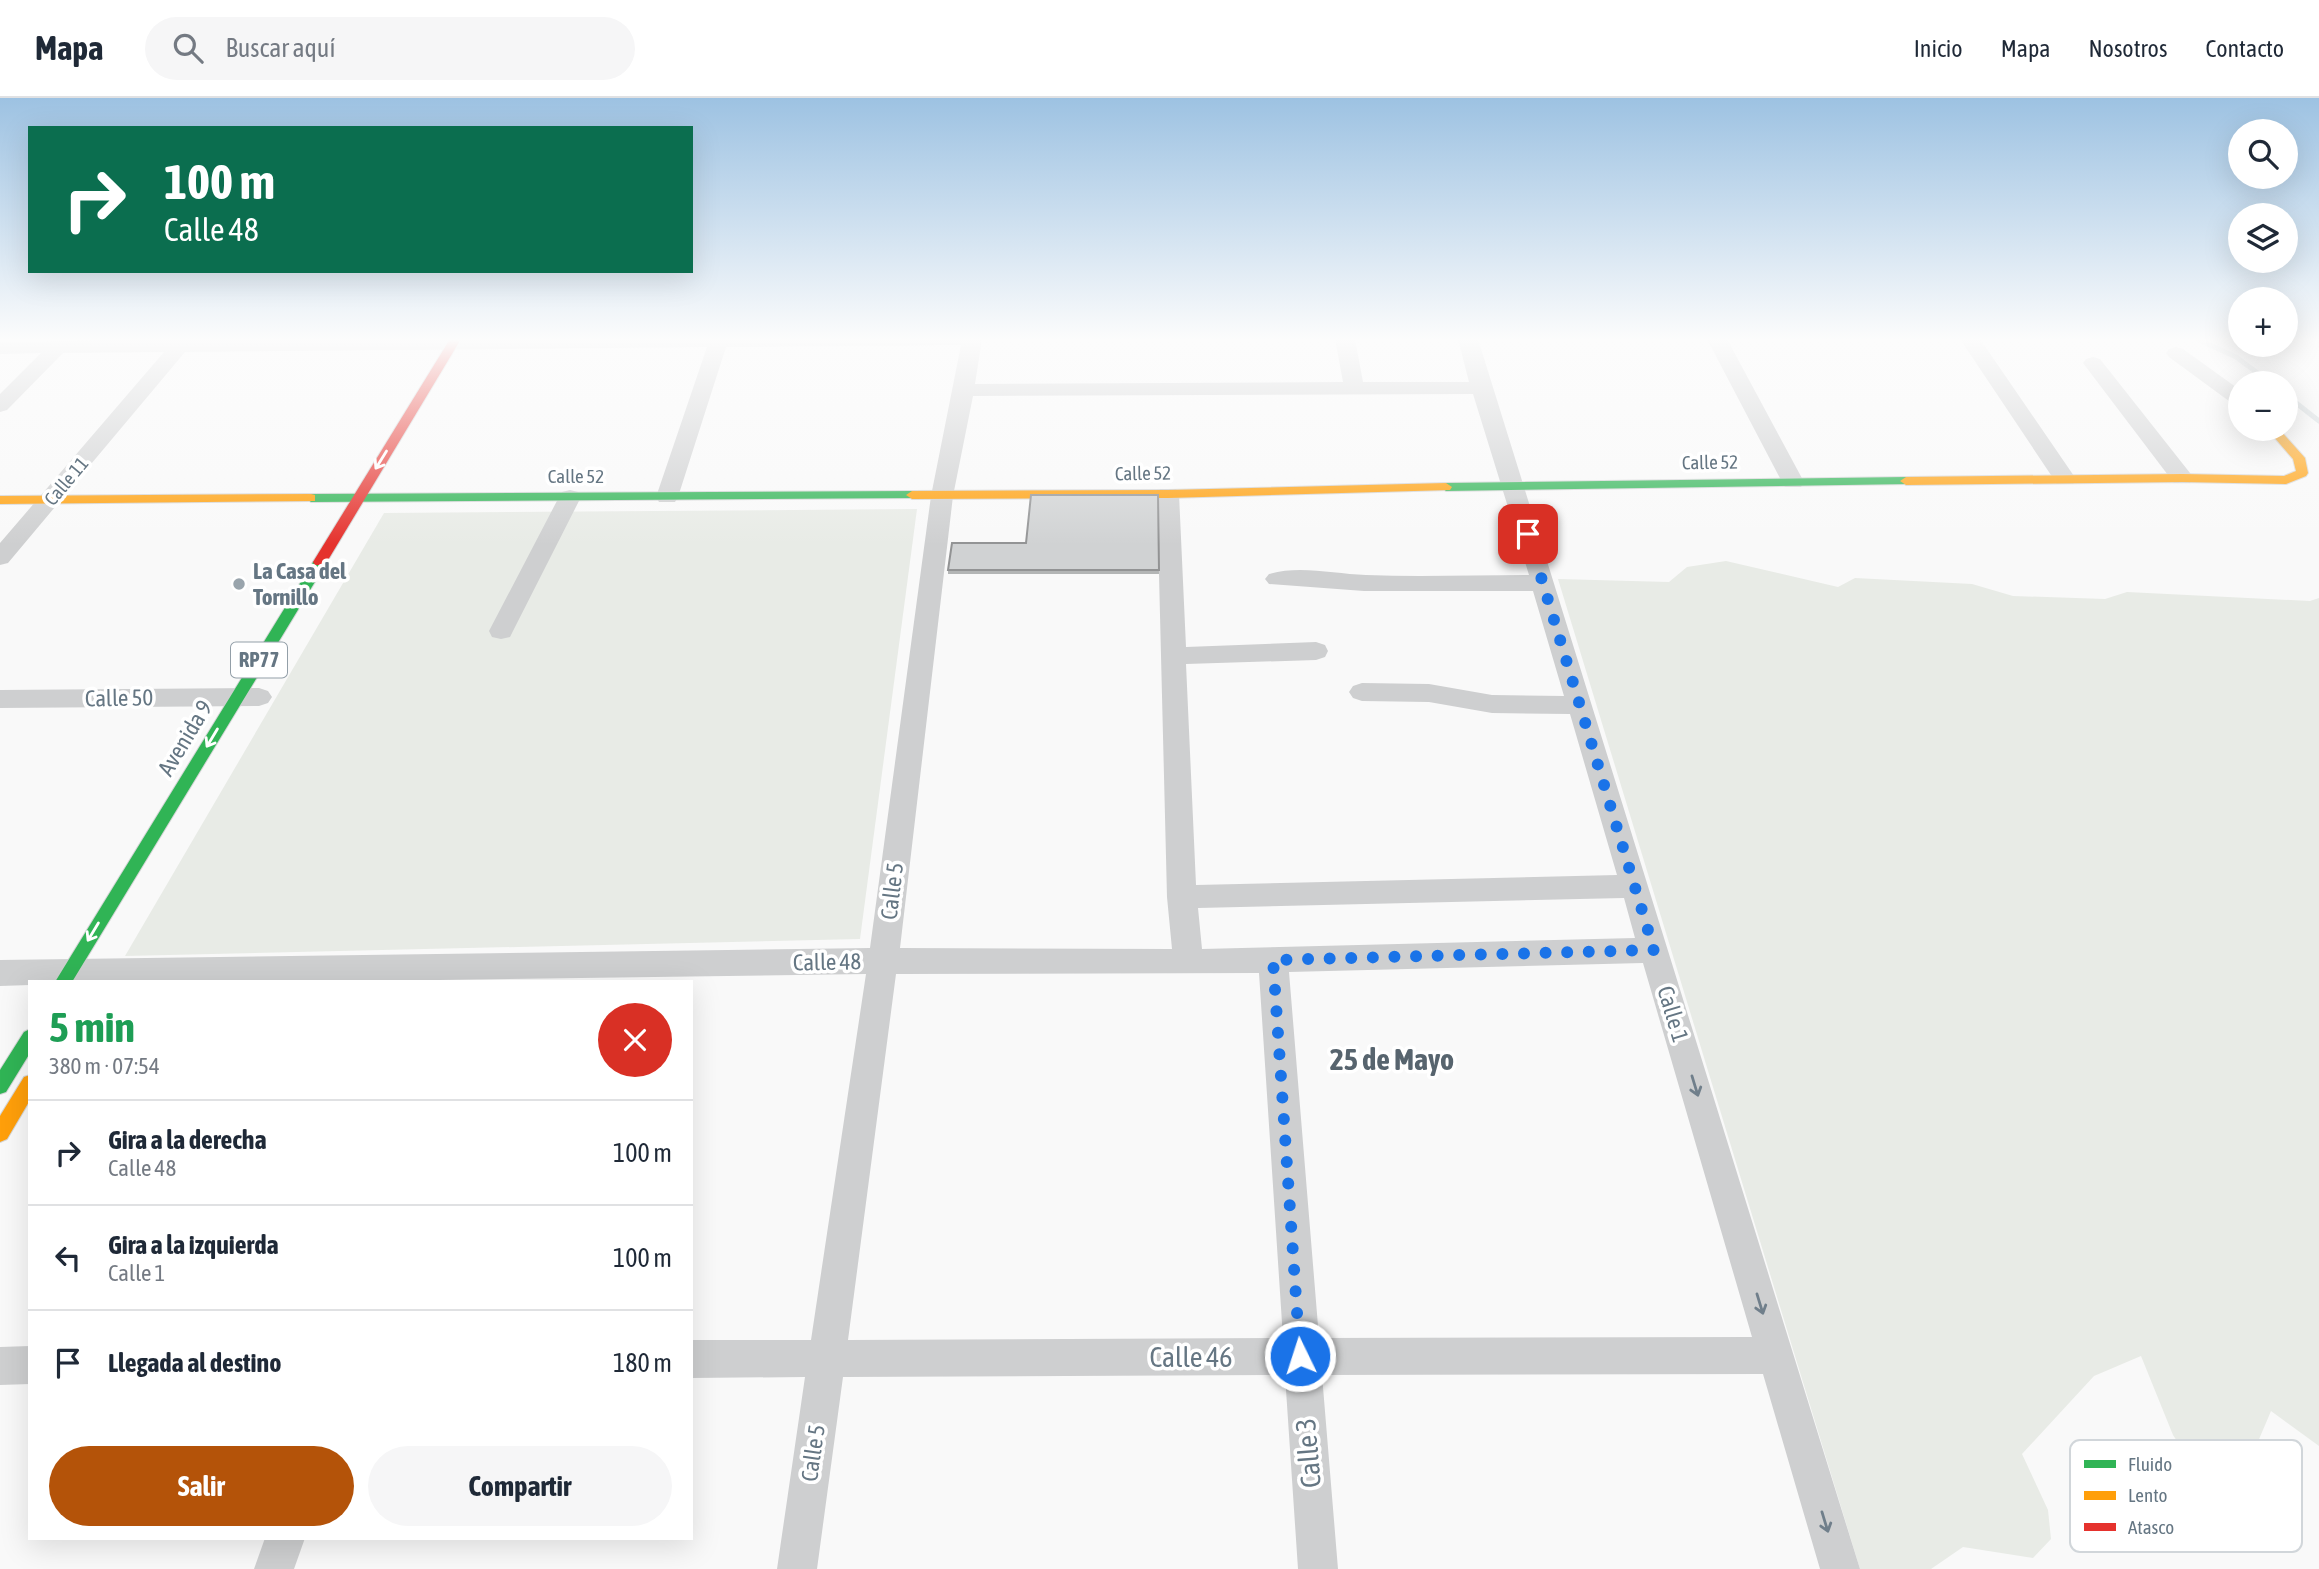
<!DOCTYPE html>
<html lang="es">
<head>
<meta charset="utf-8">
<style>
	:root { --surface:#fff; --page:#f6f6f7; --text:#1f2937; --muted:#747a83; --line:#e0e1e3; --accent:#b45309 }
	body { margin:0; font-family:"Asap Condensed",sans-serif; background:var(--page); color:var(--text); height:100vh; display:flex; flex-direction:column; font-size:26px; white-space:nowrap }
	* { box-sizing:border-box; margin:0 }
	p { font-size:23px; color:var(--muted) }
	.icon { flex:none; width:38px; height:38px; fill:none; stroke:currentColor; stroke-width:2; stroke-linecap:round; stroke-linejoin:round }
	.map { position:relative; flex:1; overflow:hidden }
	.panel { position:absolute; left:28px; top:882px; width:665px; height:560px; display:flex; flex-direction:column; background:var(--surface); border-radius:0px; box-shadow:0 7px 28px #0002 }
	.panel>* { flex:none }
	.top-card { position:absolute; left:28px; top:28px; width:665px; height:147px; border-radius:0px; box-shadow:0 7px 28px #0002; background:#0b6e4f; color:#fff; overflow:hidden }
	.controls { position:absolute; left:2228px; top:21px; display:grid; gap:14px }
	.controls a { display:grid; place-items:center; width:70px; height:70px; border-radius:50%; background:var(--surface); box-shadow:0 7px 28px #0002; font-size:35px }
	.pin { position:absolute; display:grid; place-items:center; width:60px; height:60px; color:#fff; margin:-30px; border-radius:14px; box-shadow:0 4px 10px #0006 }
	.me { position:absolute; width:77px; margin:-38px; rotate:356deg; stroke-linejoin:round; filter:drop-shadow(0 0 5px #0008) }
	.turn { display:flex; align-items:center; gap:24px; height:147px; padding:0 21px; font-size:32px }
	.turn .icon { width:91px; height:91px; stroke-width:2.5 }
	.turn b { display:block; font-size:49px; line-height:60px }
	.round { display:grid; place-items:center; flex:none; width:74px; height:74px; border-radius:37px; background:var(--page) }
	.summary { display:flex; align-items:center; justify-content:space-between; height:119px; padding:0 21px }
	h1 { font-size:42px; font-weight:700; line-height:52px; color:#1e9e55 }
	.button { display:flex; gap:14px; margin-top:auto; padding:14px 21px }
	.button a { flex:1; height:80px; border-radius:42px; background:var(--accent); color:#fff; font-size:28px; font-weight:700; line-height:80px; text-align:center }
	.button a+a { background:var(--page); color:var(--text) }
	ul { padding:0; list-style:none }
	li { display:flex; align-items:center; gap:21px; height:105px; padding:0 21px; border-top:2px solid var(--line) }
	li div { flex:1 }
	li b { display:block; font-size:26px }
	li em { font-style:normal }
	header { display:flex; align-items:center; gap:42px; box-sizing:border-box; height:98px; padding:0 35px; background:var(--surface); border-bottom:2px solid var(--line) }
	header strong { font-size:33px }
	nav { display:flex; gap:38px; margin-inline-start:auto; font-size:24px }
	.search { width:490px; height:63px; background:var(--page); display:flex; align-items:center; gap:18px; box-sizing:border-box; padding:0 24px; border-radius:38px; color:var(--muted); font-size:26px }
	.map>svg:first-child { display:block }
	.green { fill:#e8ebe6 }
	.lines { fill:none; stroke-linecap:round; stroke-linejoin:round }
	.stream { stroke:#ced6d9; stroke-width:5 }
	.fast-casing { stroke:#d5d6d7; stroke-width:2 }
	.slow-casing { stroke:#d5d6d7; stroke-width:2 }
	.jam-casing { stroke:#d5d6d7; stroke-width:2 }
	.street { fill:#cecfd0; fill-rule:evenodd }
	.fast { fill:#30b455; fill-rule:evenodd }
	.slow { fill:#ff9f0a; fill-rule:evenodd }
	.jam { fill:#e5322d; fill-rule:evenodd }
	.wall { fill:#b3b5b5 }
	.building { fill:#d0d2d3; stroke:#929394; stroke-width:2 }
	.oneway { stroke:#fff }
	.oneway2 { stroke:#707f8b }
	.route { stroke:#1a73e8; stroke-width:12; stroke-dasharray:0 21.6 }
	.poi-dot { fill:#99a4ac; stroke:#fff; stroke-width:2.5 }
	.labels { text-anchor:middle; stroke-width:7; stroke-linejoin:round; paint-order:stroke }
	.far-street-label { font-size:19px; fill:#657683; stroke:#fff }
	.shield { fill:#fff; stroke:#939fa8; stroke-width:2 }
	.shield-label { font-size:21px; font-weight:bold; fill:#657683 }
	.poi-label { font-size:23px; font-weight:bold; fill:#657683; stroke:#fff; text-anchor:start }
	.street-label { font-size:23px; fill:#657683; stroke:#fff }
	.near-street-label { font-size:28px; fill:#657683; stroke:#fff }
	.district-label { font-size:30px; font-weight:bold; fill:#57646e; stroke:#fff }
	.key { fill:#fff; stroke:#d1d6da; stroke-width:2 }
	.key-label { font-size:19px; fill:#657683 }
</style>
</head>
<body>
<header>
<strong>Mapa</strong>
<div class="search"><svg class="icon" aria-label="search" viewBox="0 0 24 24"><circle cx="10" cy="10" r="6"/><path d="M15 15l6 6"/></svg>Buscar aquí</div>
<nav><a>Inicio</a><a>Mapa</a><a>Nosotros</a><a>Contacto</a></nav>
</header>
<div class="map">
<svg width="2319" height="1471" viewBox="0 0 2319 1471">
	<rect width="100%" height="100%" fill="#f9f9f9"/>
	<path class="green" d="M917,411L860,841L125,858L384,415Z
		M1726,463L1838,489L1855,480L1972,486L2013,498L2105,501L2127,494L2310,503L2319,500V1348L2271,1313L2257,1346L2225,1374L2188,1360L2173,1337L2141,1258L2094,1278L2022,1356L2048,1412L2051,1441L2033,1460L1963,1449L1931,1471H1860L1558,481L1669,484L1687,469Z"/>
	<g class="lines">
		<path class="stream" d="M2197,241L2236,259L2271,285
			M2286,297L2319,323"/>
		<defs>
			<path id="fast" d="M1906,379L1912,383L1910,386L1446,393L1440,389L1446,385Z
				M912,393L918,397L916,400L311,404L305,400L311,396Z
				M320,460L327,464L72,884H55L313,464Z
				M30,931V955L6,994L0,996V972L24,934Z"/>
			<path id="slow" d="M2267,331H2279L2305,360L2308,375L2306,378L2286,386L2182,384L1906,387L1900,383L1906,379L2182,376L2284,378L2296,373L2293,361Z
				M1446,385L1452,389L1450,392L1168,400L912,401L906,397L912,393L1168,392Z
				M311,396L315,397V403L0,406V398Z
				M30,977V1002L7,1041L0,1044V1018L24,979Z"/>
			<path id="jam" d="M450,241H461L325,467H315L313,464Z"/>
		</defs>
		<use href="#fast" class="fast-casing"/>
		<use href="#slow" class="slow-casing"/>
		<use href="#jam" class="jam-casing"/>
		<path class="street" d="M175,241H982L975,286L1343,284L1335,241H1355L1363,284H1469L1458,241H1478L1860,1471H1820L1763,1276L1322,1277L1338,1471H1298L1285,1277L843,1279L817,1471H777L805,1279L691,1280V1242H811L866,876L298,884H30V887L0,888V862L870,850L931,398L961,247L726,249L678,399L675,404H659L656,399L707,249L185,254L8,465L0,467V445L164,254L63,255L7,312L0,314V296L41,255L0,256V244ZM1473,296L1529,477C1474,477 1420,479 1366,477C1334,476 1300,467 1269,476L1265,481L1269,486L1364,493H1533L1564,598L1492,597L1429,586L1362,585L1353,588L1349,594L1353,600L1362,603L1429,604L1492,615L1570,616L1617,777L1196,787L1186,566L1316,562L1325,559L1328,553L1325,547L1316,544L1186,549L1179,396L1176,391H1160L1157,396L1167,799L1172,851L900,850L953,398L973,298ZM1624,800L1635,840L1202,851L1198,810ZM1643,865L1752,1239L1319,1240L1289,874ZM1259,875L1283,1240L848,1242L896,876Z
			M1707,241H1727L1804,384L1801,389H1785L1782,384Z
			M1960,241H1980L2076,381L2073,386H2057Z
			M2176,249L2183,251L2240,292V308L2233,306L2169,259L2166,255L2169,251Z
			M2093,259L2100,261L2190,375L2193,380L2190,385H2174L2083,265L2086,261Z
			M570,392L578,394L581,399L513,533L510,539L501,541L492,539L489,533L559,399L562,394Z
			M259,590L268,593L272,599L268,605L259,608L0,610V592Z
			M30,1248V1286L0,1287V1249Z
			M265,1440H305L294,1471H254Z"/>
		<use href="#fast" class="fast"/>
		<use href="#slow" class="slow"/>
		<use href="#jam" class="jam"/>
	</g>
	<path class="wall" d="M1158,397L1159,476H948V472L1026,445Z"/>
	<path class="building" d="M1031,397H1158L1159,472H948L952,445H1026Z"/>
	<defs><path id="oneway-shaft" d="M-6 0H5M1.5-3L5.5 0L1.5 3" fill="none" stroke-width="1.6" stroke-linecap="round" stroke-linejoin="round" transform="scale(1.75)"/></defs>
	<g class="oneway">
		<use href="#oneway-shaft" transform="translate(381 362) rotate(122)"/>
		<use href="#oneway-shaft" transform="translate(212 640) rotate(121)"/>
		<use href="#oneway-shaft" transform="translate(93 834) rotate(121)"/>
	</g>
	<g class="oneway2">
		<use href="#oneway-shaft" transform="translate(1695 988) rotate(73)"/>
		<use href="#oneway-shaft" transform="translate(1760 1206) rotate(73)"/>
		<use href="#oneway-shaft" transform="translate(1825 1424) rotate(73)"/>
	</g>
	<linearGradient id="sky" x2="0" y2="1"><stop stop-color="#9dc2e2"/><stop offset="0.54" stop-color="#fcfcfc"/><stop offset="1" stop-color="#fcfcfc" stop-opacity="0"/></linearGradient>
	<rect width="2319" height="447" fill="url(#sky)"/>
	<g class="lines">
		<path class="route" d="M1300,1258L1273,862L1654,852L1528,436"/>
	</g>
	<circle class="poi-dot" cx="239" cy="486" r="7"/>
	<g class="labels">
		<g class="far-street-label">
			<text transform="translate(1710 364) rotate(-1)" y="7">Calle 52</text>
			<text transform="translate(1143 375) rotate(-1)" y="7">Calle 52</text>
			<text x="576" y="385">Calle 52</text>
			<text transform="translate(66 383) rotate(-50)" y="7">Calle 11</text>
		</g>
		<rect class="shield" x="231" y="544.5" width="56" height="35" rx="5"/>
		<g class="shield-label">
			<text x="259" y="569">RP77</text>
		</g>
		<g class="poi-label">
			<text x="253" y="481">La Casa del<tspan x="253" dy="26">Tornillo</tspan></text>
		</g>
		<g class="street-label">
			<text transform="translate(119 600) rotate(-1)" y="8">Calle 50</text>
			<text transform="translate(185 640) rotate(-59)" y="8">Avenida 9</text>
			<text transform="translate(892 793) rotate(-83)" y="8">Calle 5</text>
			<text transform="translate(827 864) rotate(-1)" y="8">Calle 48</text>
			<text transform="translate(1673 916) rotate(73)" y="8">Calle 1</text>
			<text transform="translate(813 1355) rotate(-82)" y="8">Calle 5</text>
		</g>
		<g class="near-street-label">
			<text x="1191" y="1269">Calle 46</text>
			<text transform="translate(1308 1355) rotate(-95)" y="10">Calle 3</text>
		</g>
		<g class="district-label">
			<text x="1392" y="972">25 de Mayo</text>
		</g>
	</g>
	<rect x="2070" y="1342" width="232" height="112" rx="10" class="key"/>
	<rect x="2084" y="1362" width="32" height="8" fill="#30b455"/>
	<rect x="2084" y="1393" width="32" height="9" fill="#ff9f0a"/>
	<rect x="2084" y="1425" width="32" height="8" fill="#e5322d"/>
	<g class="key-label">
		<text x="2128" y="1373">Fluido</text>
		<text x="2128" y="1404">Lento</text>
		<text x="2128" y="1436">Atasco</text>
	</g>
</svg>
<div class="controls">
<a><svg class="icon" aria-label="search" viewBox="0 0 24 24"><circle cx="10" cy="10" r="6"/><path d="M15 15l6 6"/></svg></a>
<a><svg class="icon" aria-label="layers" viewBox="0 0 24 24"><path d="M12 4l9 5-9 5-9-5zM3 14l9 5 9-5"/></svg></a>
<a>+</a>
<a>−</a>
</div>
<div class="pin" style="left:1528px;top:436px;background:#d93025"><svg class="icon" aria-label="arrive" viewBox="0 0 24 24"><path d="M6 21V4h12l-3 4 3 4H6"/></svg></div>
<svg class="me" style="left:1300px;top:1258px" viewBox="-20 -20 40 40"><circle r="17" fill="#1a73e8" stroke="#fff" stroke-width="3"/><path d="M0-11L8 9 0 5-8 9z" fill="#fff"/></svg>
<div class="top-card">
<div class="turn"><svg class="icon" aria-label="right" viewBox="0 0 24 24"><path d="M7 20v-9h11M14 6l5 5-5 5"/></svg><div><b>100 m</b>Calle 48</div></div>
</div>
<section class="panel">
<div class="summary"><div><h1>5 min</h1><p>380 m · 07:54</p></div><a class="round" style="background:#d93025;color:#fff"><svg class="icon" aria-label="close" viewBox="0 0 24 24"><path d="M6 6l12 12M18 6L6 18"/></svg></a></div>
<ul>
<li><svg class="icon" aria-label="right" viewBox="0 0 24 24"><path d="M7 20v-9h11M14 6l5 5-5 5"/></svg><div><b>Gira a la derecha</b><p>Calle 48</p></div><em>100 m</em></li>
<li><svg class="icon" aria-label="left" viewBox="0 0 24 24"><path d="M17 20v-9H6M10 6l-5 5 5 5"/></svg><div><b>Gira a la izquierda</b><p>Calle 1</p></div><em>100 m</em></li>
<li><svg class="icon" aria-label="arrive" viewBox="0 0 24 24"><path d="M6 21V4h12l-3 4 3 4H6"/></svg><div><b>Llegada al destino</b></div><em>180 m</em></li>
</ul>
<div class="button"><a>Salir</a><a>Compartir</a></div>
</section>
</div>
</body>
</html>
